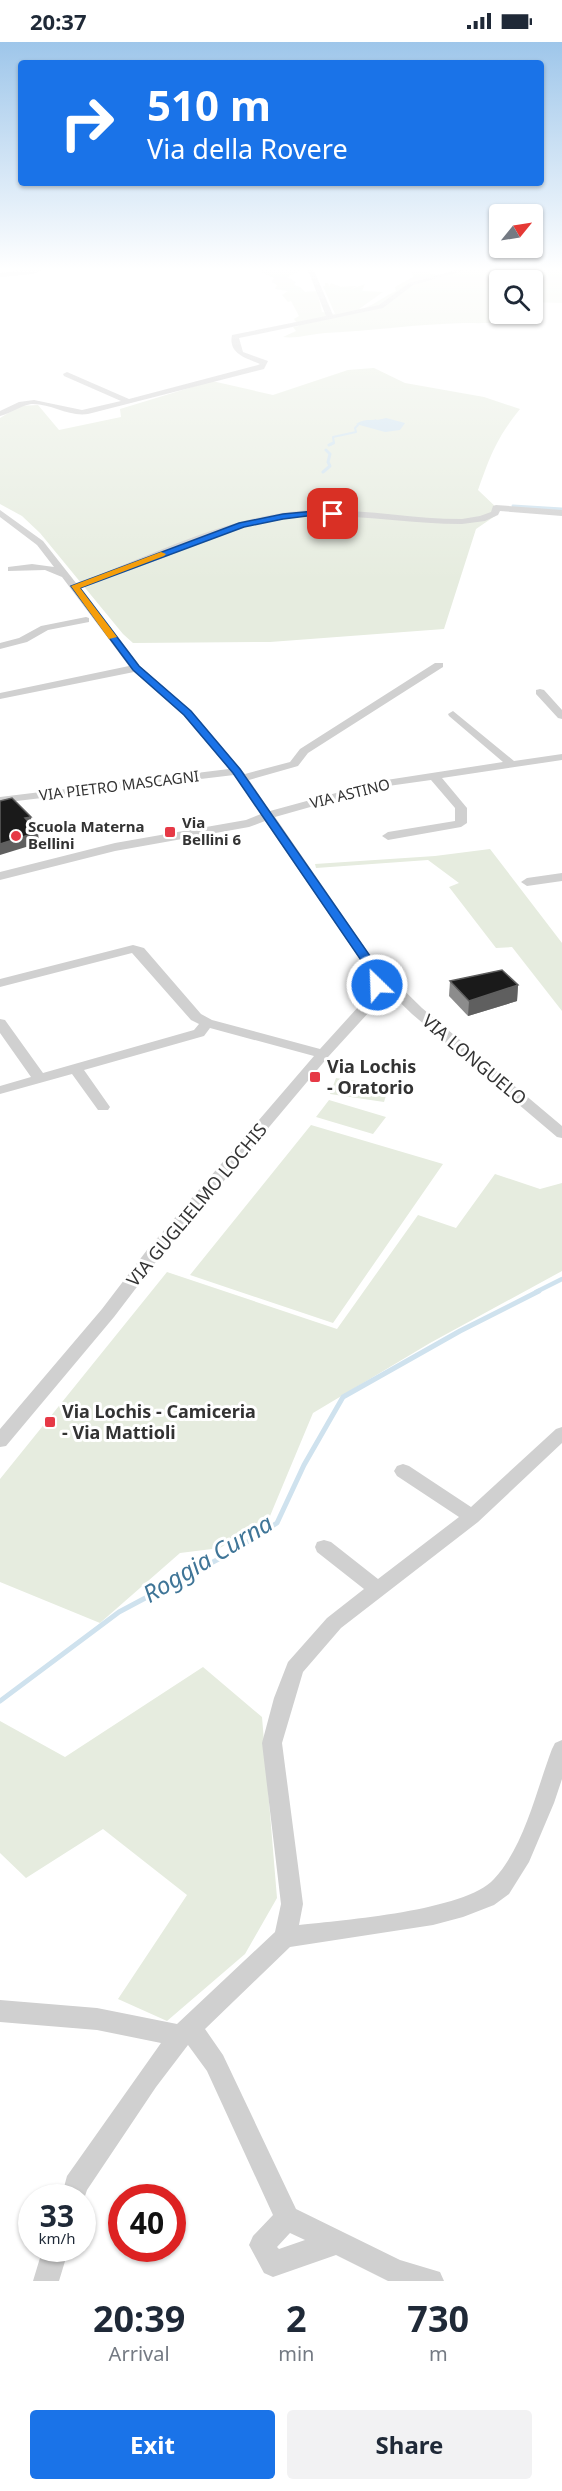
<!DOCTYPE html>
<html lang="en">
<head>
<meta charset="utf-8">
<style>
	:root { --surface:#fff; --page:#f2f2f3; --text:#1f2937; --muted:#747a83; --accent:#1a73e8 }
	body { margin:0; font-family:"Noto Sans",sans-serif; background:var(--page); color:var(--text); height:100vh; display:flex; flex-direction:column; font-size:22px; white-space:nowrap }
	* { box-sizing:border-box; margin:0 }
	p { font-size:20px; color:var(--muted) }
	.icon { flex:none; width:33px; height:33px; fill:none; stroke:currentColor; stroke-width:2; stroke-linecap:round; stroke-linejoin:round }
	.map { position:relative; height:2239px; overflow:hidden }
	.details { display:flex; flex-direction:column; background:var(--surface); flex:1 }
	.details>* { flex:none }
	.guide { position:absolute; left:18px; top:18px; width:526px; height:126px; border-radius:6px; box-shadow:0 2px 4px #0004; background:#1a73e8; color:#fff; overflow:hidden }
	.needle { width:39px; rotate:60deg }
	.buttons { position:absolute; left:489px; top:162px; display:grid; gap:12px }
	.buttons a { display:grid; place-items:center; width:54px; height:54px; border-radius:6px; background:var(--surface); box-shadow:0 2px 4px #0004; font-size:30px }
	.speed { position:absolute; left:18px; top:2142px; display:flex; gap:12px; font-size:30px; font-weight:700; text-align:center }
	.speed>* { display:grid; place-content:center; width:78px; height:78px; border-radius:50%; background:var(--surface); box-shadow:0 2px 4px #0004; line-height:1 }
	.speed small { font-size:15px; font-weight:400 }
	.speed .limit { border:9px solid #d22; background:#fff; color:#111 }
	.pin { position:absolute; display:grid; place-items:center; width:51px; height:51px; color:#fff; margin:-26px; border-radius:12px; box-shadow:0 3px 9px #0006 }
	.me { position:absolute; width:66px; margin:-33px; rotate:336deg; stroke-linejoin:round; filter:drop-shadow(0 0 4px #0008) }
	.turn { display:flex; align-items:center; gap:21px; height:126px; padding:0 30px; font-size:27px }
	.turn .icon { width:78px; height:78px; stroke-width:2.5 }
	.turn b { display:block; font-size:42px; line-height:51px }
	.eta { display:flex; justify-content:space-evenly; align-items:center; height:102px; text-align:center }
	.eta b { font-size:36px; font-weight:700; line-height:42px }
	.button { display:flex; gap:12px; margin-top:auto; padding:12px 30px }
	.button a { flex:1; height:69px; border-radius:6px; background:var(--accent); color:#fff; font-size:24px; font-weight:700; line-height:69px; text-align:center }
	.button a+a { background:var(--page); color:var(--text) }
	.status { display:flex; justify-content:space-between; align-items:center; height:42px; padding:0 30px; background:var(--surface); direction:ltr }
	.status svg { height:16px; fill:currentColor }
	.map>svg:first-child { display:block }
	.green { fill:#e6ecdf }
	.water { fill:#cfe2ee }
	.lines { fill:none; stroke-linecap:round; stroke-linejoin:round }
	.stream-far3 { stroke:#cfe2ee; stroke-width:2 }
	.stream-far2 { stroke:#cfe2ee; stroke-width:3 }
	.stream-far1 { stroke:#cfe2ee; stroke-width:4.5 }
	.stream { stroke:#cfe2ee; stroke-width:5 }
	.minor { fill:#d0d0d0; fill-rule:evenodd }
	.wall { fill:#8c8c8c }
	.shaded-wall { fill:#5f5f5f }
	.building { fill:#1a1a1a; stroke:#5f5f5f; stroke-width:1.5 }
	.route { fill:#1a73e8; stroke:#114b97; stroke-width:1.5 }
	.slow { fill:#f59e0b }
	.poi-dot { fill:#e63946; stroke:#fff; stroke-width:2 }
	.labels { text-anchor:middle; stroke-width:6; stroke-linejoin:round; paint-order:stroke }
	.far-street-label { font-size:15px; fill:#333; stroke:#fff }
	.far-poi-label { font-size:15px; font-weight:bold; fill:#333; stroke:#fff; text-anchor:start }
	.street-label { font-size:18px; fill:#333; stroke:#fff }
	.poi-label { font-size:18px; font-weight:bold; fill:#333; stroke:#fff; text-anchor:start }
	.near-water-label { font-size:24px; font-style:italic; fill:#3f7597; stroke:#fff }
</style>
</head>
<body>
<div class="status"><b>20:37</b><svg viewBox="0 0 49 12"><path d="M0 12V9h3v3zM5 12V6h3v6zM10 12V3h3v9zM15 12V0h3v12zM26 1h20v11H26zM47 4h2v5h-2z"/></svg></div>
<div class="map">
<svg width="562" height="2239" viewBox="0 0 562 2239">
	<rect width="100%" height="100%" fill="#fff"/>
	<path class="green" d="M266,226H307L287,235L296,240L294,243L300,245L305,250L317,249L322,270L335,272L323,244H325V241H328L329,245L331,241L341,245L357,244L349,248L365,242L362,249L383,250L359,267C371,266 384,254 396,249L395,245L413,235L412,230L423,229L441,234L476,226H562V261L533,260L532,238H500V272H517C505,283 480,281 464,281C417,282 371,289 325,291C312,292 295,297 283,295L296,289L293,285L299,284L294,277L299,274L291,259L288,260L282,253L288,249L275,247L277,243L272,240L274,236L261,230Z
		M374,326L405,341L484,355L520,367C496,397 491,412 478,448L498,467L495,474L476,487L444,587L270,600L133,601L123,592L40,491L22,474L0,462V376L20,364L38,363L59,388L121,375L120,367L212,339L273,353L348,328Z
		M490,807L562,901V969L512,905L496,906L449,845L459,841L428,818L316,826L315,822L435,814Z
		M336,1036L389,1044L384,1060L330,1052Z
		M329,1058L386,1075L373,1092L316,1075Z
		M311,1083L443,1122L333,1281L190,1233Z
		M495,1132L540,1147L562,1141V1229L430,1301L313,1371L270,1474L220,1506L180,1511L100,1581L0,1540V1437L167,1230L337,1287L418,1173L456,1186Z
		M203,1625L262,1675L277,1856L245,1912L167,1979L118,1957L187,1853L103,1787L26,1836L0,1811V1679L65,1715Z"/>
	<path class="water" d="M386,376L405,381L400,388L385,390L356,382C365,375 376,380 386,376Z"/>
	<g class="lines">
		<path class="stream-far3" d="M330,403L334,401L333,395L356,390L355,386L358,383"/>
		<path class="stream-far2" d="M329,403L333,401
			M323,430L330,424L328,420L330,412L326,408
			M513,464L562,467"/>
		<path class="stream-far1" d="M536,1250L562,1237"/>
		<path class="stream" d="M0,1659L119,1570L228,1512L277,1481L304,1423L343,1355L460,1289L539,1249"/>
		<path class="minor" d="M38,226H48L33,232L0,235V231Z
			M307,226H313L333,273L379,263L409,241L463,226H474L413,243L383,266L239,296L243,310L268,319L264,327L88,372C68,375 51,361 31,362C20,364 11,371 0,374V369L19,360L34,358L82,368L121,359L64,334L63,332L67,330L129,357L258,323L260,322C246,316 228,312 232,293L326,274Z
			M496,463L562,468V474L500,469L498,473L485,479L462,482C413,482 364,473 316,474C233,476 156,519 80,546L140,624L191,669L245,732L290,720L300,707L435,621H443V625L308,711L298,724L249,738L270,769L380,739L503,720L449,674L448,672L453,669L514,719L562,712V718L442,736L467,766V781L461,785L388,798L382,794L388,790L455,779V766L431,738L381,745L275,775L374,919L422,966L562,1084V1096L557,1095L412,972L383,944L370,969L328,1015L159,1216L114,1275L6,1404L0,1405V1387L102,1267L147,1208L314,1014L210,986L204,994L84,1028L110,1065L108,1068H98L72,1032L0,1052V1044L31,1035L0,991V977L5,978L43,1031L194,988L199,982L191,978L132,911L0,945V937L133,903L144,906L201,972L212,978L320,1007L359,964L370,943L366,926L265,779L249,785L115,809L0,838V830L115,801L246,778L261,772L234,733L0,761V755L229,727L183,673L134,630L0,657V651L129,624L62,535L45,528L8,529V525L32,522L54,525L37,503L0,475V468L43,499L76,541C153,514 232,470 316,468C365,467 413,477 462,477L480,474L491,470L493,464Z
			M86,575L89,576V580L48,588L27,600L0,607V601L19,596L41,584Z
			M540,647L544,648L562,668V677L558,676L536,652V648Z
			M562,831V839L527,844L521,840L527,836Z
			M562,1385V1401L478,1480L341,1586L303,1630L282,1701L303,1862L299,1883C343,1878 465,1869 494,1837C525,1803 536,1749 552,1707L555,1701L562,1698V1737L554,1761L529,1820L509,1852L494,1863L463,1875L433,1883L290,1905L205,1987L223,2013L296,2167L400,2218L440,2230L444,2239H388L336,2213L273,2235L264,2231L249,2203L253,2194L273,2173L207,2029L188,2003L156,2045L87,2148L82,2163V2156H61L67,2134L161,2001L97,1988L0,1980V1958L97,1966L177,1982L275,1890L281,1862L262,1701L274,1656L288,1620L327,1576L364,1547L317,1510L315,1505L317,1500L324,1498L331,1500L378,1537L459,1475L397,1434L394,1429L397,1424L403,1422L409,1424L471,1465L556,1387ZM290,2191L305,2198L279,2207L277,2205Z
			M43,2206H69L59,2239H33Z"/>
	</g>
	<path class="wall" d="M450,939L518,943L517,959L468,974L449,954Z"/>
	<path class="shaded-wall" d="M31,775L32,786L25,776Z
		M38,790L39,801L0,813V802Z
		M518,943L517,959L468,974L469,959Z"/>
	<path class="building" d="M12,756L31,775L25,776L38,790L0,802V759Z
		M502,928L518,943L469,959L450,939Z"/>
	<linearGradient id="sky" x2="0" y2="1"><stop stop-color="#9ec6ea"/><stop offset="0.42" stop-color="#fff"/><stop offset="1" stop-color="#fff" stop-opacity="0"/></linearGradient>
	<rect width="562" height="540" fill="url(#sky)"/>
	<path class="route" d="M315,469L337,472L333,474L315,473L283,477L244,485L80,546L139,624L191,669L240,727L375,921L383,943L377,947L371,943L363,921L233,731L184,673L133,628L71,544L239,481L283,472Z"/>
	<path class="slow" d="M161,510L166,512L164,514L80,546L117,595L109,597L71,544Z"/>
	<g class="poi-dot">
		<rect x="164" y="784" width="12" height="12" rx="3"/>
		<circle cx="16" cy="794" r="6"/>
		<rect x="309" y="1029" width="12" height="12" rx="3"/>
		<rect x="44" y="1374" width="12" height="12" rx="3"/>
	</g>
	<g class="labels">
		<g class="far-street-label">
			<text transform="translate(119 744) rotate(-7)" y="5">VIA PIETRO MASCAGNI</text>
			<text transform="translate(350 752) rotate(-14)" y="5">VIA ASTINO</text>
		</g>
		<g class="far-poi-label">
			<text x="182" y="786">Via<tspan x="182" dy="17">Bellini 6</tspan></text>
			<text x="28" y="790">Scuola Materna<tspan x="28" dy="17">Bellini</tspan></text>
		</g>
		<g class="street-label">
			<text transform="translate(474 1018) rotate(40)" y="6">VIA LONGUELO</text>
			<text transform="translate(197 1163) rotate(-50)" y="6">VIA GUGLIELMO LOCHIS</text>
		</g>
		<g class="poi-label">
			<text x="327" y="1031">Via Lochis<tspan x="327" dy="21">- Oratorio</tspan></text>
			<text x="62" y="1376">Via Lochis - Camiceria<tspan x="62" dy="21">- Via Mattioli</tspan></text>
		</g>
		<g class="near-water-label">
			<text transform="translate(208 1517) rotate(-31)" y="8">Roggia Curna</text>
		</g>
	</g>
</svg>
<div class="buttons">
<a><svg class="needle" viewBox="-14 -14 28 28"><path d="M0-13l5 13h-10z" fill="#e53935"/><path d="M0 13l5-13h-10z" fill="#747a83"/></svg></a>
<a><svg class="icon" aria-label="search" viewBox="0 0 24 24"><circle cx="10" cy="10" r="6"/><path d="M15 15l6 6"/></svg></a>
</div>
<div class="speed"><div>33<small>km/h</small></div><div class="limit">40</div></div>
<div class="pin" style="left:333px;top:472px;background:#d93025"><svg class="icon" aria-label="arrive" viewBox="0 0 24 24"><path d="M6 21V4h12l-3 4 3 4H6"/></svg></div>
<svg class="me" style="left:377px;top:943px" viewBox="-20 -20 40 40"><circle r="17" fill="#1a73e8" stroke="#fff" stroke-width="3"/><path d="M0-11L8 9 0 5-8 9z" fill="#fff"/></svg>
<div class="guide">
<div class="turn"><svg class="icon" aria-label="right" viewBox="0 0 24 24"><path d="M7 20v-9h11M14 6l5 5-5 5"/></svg><div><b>510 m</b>Via della Rovere</div></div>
</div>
</div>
<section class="details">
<div class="eta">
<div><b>20:39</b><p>Arrival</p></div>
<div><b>2</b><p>min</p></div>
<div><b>730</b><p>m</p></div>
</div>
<div class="button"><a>Exit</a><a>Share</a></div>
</section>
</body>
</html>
